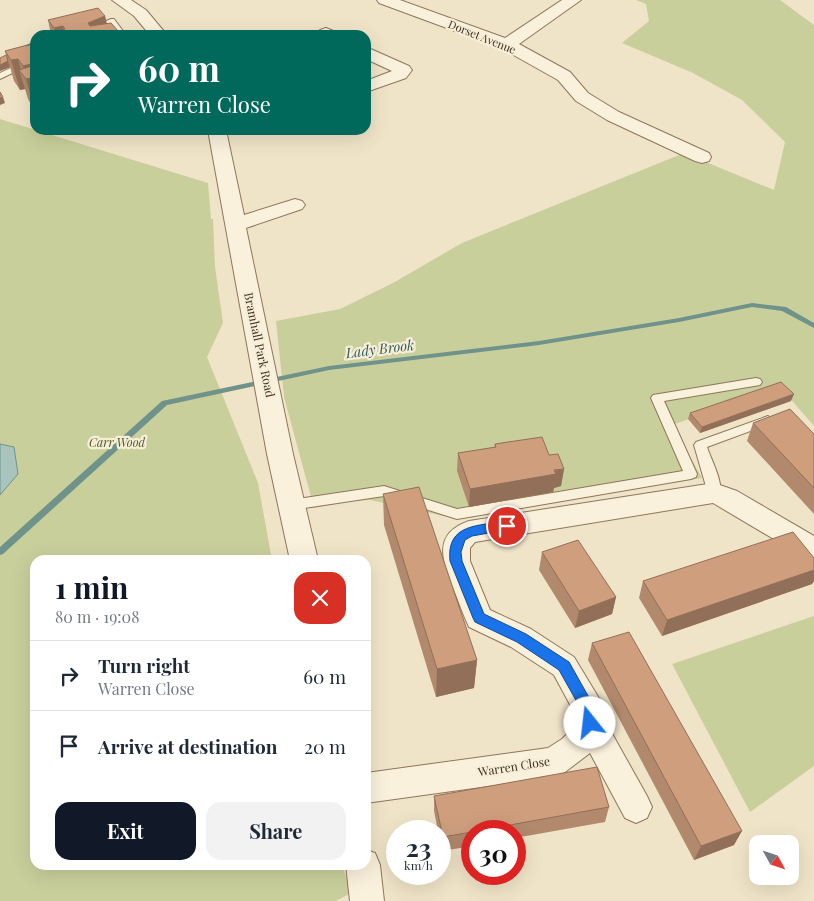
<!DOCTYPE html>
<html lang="en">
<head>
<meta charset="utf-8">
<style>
	:root { --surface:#fff; --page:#f2f2f3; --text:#1f2937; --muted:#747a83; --line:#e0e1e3; --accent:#111827 }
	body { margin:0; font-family:"Playfair Display",serif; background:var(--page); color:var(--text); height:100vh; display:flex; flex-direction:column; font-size:19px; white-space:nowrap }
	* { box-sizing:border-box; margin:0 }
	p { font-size:16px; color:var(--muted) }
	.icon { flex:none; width:28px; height:28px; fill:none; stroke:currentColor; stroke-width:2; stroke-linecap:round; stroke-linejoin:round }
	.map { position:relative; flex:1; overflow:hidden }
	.drawer { position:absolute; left:30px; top:555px; width:341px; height:315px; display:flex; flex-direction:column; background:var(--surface); border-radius:15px; box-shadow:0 5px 20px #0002 }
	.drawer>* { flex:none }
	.guide { position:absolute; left:30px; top:30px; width:341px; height:105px; border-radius:15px; box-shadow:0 5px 20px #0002; background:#00695c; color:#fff; overflow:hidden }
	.needle { width:32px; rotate:130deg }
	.fabs { position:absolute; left:749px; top:835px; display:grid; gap:10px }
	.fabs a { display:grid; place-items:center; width:50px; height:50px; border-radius:10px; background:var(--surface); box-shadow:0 5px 20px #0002; font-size:25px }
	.speed { position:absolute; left:386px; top:820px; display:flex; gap:10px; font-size:25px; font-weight:700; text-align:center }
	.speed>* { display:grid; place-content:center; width:65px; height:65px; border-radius:50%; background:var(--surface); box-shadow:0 5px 20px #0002; line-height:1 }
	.speed small { font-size:12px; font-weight:400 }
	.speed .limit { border:8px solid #d22; background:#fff; color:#111 }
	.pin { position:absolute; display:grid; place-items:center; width:42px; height:42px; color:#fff; margin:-21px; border:2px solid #fff; border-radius:50%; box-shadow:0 1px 5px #0007 }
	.me { position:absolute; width:55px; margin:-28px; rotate:344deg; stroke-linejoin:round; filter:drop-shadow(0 0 4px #0008) }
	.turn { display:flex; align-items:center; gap:18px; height:105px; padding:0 25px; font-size:22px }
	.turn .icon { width:65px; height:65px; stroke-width:2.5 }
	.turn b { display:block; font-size:35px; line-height:42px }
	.round { display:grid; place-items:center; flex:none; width:52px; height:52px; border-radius:15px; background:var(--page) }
	.head { display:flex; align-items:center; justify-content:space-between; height:85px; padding:0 25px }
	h1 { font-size:30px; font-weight:700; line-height:38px; color:var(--accent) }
	.primary-button { display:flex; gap:10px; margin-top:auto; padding:10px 25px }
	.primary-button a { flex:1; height:58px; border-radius:15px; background:var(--accent); color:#fff; font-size:20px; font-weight:700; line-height:58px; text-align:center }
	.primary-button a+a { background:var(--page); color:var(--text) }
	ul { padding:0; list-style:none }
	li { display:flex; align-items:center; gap:15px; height:70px; padding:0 25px; border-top:1px solid var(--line) }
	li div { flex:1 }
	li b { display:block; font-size:19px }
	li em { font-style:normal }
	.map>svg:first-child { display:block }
	.green { fill:#c9cf9b }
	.water { fill:#a9c4bc; stroke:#6f938a }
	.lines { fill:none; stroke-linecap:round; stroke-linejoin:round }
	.stream { fill:#6f938a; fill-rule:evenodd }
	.lane-casing { stroke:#8d765c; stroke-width:2 }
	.street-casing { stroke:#8d765c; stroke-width:2 }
	.lane { fill:#faf1dc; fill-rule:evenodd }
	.street { fill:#faf1dc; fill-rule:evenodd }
	.wall { fill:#b2896c }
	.shaded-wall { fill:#916f58 }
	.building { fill:#cf9f7d; stroke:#916f58 }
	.route { fill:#1a73e8; stroke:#114b97 }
	.labels { text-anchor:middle; stroke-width:4.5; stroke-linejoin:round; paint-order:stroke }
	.far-street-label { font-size:11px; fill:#3d2e20; stroke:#f7eed8 }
	.street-label { font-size:12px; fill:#3d2e20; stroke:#f7eed8 }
	.park-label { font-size:12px; font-style:italic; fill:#4d5a26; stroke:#f7eed8 }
	.water-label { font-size:14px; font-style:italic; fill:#2f5d5a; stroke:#f7eed8 }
</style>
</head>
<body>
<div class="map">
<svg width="814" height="901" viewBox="0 0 814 901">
	<rect width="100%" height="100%" fill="#f0e4c8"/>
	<path class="green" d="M636,0H780L814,25V426L780,387L672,425L702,478L453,518L370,500L351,501L314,508L284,397L276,321L340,309L393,283L462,243L684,153L774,190L785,142L742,100L693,73L622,43L649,21L646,4Z
		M0,119L208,183L211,219H213L215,267L223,323L207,357L258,483L272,560H35V865H342L351,893L336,901H0Z
		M814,616V766L750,812L672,664Z"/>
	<path class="water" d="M0,444L14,447L18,474L0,495Z"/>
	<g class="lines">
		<path class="stream" d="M752,303L786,307L814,323V328L782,311L752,307L679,322L539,345L329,370L167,405L3,554L0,555V547L162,401L329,366L539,341L679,318Z"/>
		<defs>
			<path id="lane" d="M111,19H114L126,35H118L110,24L83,35H72Z
				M35,56V62L0,79V73Z
				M756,378L760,379L762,382L760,385L664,401L697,474L696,477L691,479L457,519L384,496L291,510L286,509L284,505L286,501L291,500L384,486L457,509L683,471L651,398L653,395Z
				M768,416L774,420L772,423L707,447C711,460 725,484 719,497H709L694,445L696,442Z"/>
			<path id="street" d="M112,0H131L146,10L167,35H150L134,16Z
				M377,0H400L505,38L562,0H581L519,44L570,72L588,93L619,112L709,153L711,157L709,161L702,163L695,161L607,120L576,101L558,80L501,48L379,3Z
				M326,28L336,32L338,35H319L318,33L320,30Z
				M366,47L409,66L412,70L406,78L366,92V81L392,71L366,59Z
				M208,130H226L244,215L295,199L302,201L305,205L302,209L246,228L293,454L318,560H290L267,454Z
				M714,483L737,491L814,536V560L804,557L713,503L475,542L470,548V561L490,610L531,629L574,657L600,700L604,710L605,721L647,796L652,807L647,818L636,823L625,818L590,753L565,772L554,777L366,803V773L548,748L562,739L573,728L575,723L574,712L554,675L511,647L469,627C463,615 459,602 454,590C443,562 431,534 469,521Z
				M366,850L375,853L380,865L384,901H350L346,865H366Z"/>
		</defs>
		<use href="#lane" class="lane-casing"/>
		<use href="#street" class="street-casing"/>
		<use href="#lane" class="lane"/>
		<use href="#street" class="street"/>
	</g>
	<path class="wall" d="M105,16L107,24L119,32L120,35H51L48,20Z
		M35,41V109H34L28,99L25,89L20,90L14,81L10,67L0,71L6,55L5,51L26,46Z
		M791,401L700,433L688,419L690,413Z
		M753,423L814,434V514L747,441Z
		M495,444L549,455L564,469L561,486L554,488L553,492L469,507L457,471L458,453L494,448Z
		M383,494L477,660L474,688L436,697L384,525Z
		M542,552L616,597L612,614L575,628L539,570Z
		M814,558V581L812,584L662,636L639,598L643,581Z
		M592,643L734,845L694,860L588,660Z
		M434,796L609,807L605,822L515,838V831H472V846L442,851L440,843V831H438L434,811Z"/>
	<path class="shaded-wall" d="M105,16L109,35L119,32L120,35H90L88,23Z
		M63,26L64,32L62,30L63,35H56L54,28Z
		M18,59L22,74L19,70L25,89L20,90L11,60Z
		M8,61L10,67L0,71V65Z
		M35,63V109H34L26,79H27L23,66Z
		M3,97L5,103L0,105V98Z
		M794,394L791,401L700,433L702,427Z
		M564,469L561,486L554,488L553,492L469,507L470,489Z
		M814,570V581L812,584L662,636L667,620Z
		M616,597L612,614L575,628L579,611Z
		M477,660L474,688L436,697L437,669Z
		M742,831L734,845L694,860L701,846Z"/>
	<path class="building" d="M98,8L105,16L88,23L90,26L111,23L119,32L109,35H66L62,30L65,29L63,26L54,28L48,20Z
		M35,41V43L26,46Z
		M35,43V63L23,66L18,59L11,60L5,51Z
		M6,55L8,61L0,65V58Z
		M35,65V77L26,79L19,70Z
		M0,92L3,97L0,98Z
		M781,382L794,394L702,427L690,413Z
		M790,409L814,434V488L753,423Z
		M542,437L549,455L558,454L564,469L554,470L556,474L470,489L458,453L496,447L495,444Z
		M419,487L477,660L437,669L383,494Z
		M793,532L814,558V570L667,620L643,581Z
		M578,540L616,597L579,611L542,552Z
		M629,632L742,831L701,846L592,643Z
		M597,767L609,807L477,831H472V832L443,837L434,796Z"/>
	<path class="route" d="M507,521L511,523L513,526L511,529L472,536L465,540L461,552L462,561L484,614L526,634L569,662L596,710V723L594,727L590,729L585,727L582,711L559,670L517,642L475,622L473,618L450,561C446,523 479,526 507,521Z"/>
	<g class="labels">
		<g class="far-street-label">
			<text transform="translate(482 37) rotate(22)" y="4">Dorset Avenue</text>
		</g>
		<g class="street-label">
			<text transform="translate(259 345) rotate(78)" y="4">Bramhall Park Road</text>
			<text transform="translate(514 767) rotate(-9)" y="4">Warren Close</text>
		</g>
		<g class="park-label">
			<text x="117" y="447">Carr Wood</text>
		</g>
		<g class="water-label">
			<text transform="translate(380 349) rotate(-7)" y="5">Lady Brook</text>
		</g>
	</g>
</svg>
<div class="fabs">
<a><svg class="needle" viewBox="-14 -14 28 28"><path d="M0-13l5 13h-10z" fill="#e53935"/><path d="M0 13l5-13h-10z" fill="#747a83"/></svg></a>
</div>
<div class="speed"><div>23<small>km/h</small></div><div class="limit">30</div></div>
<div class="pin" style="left:507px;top:526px;background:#d93025"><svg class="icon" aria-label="arrive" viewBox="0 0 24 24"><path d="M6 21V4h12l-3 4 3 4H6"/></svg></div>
<svg class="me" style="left:590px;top:723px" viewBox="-20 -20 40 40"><circle r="19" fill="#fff"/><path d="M0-13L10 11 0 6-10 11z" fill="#1a73e8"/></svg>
<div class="guide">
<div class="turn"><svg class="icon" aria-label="right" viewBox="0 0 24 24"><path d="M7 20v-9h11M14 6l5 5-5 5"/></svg><div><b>60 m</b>Warren Close</div></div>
</div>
<section class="drawer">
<div class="head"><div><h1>1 min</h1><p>80 m · 19:08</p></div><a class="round" style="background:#d93025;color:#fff"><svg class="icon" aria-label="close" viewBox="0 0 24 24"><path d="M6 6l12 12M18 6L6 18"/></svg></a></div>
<ul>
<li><svg class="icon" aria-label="right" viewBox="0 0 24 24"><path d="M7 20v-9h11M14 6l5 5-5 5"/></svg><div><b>Turn right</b><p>Warren Close</p></div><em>60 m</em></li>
<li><svg class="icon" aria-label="arrive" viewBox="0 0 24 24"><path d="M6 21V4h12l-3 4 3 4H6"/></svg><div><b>Arrive at destination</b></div><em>20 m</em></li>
</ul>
<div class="primary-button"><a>Exit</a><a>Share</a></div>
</section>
</div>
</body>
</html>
